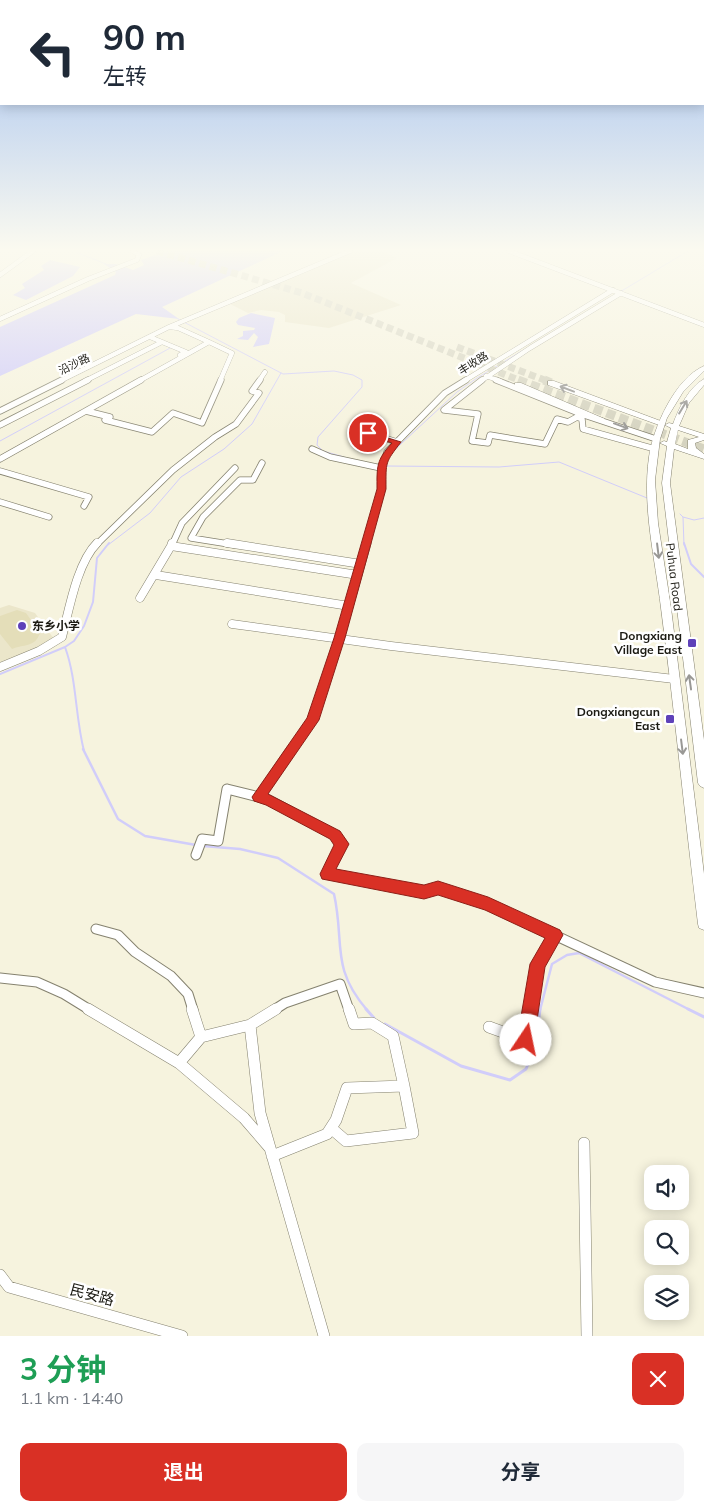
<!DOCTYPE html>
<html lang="zh">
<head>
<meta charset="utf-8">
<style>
	:root { --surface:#fff; --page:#f6f6f7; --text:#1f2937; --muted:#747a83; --accent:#d93025 }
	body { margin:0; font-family:Mulish,"Noto Sans SC",sans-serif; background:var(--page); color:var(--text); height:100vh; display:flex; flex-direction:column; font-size:19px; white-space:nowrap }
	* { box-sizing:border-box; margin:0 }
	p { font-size:16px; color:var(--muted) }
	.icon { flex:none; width:28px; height:28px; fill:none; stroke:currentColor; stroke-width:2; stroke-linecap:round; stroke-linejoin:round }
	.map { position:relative; height:1336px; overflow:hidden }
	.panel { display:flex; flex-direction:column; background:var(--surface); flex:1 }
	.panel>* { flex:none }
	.banner { position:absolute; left:0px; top:0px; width:705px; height:105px; box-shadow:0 2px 12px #0003; background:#fff; color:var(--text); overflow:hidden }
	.buttons { position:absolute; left:644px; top:1165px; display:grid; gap:10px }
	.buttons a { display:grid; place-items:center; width:45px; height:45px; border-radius:10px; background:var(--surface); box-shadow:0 2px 12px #0003; font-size:25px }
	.pin { position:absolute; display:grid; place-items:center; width:42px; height:42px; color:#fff; margin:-21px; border:2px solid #fff; border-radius:50%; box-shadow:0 1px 5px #0007 }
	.me { position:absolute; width:55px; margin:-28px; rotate:11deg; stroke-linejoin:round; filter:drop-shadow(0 0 4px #0008) }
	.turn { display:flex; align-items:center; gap:18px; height:105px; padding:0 20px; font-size:22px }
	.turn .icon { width:65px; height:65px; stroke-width:2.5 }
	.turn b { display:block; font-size:35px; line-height:42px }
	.round { display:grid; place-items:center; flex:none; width:52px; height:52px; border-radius:10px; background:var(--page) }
	.head { display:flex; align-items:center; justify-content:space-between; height:85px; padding:0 20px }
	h1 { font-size:30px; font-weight:700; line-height:38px; color:#1e9e55 }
	.primary-button { display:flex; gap:10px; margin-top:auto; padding:10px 20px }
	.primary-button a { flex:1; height:58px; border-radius:10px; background:var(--accent); color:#fff; font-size:20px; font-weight:700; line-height:58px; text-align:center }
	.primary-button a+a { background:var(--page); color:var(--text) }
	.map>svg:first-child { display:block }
	.built { fill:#ebe6ca }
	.green { fill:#e4deb9 }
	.water { fill:#d1cdfa }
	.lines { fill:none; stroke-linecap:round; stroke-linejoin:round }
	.stream-far3 { stroke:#d1cdfa; stroke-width:1 }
	.stream-far2 { stroke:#d1cdfa; stroke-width:2 }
	.stream-far1 { stroke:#d1cdfa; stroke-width:2.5 }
	.stream { stroke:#d1cdfa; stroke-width:3 }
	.highway-tunnel-far1 { stroke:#d5d3c0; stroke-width:7; stroke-dasharray:7 4; stroke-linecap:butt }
	.highway-tunnel { stroke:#d5d3c0; stroke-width:9; stroke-dasharray:9 4.5; stroke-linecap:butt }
	.minor-far4-casing { stroke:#85826f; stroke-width:5 }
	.minor-far3-casing { stroke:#85826f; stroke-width:7 }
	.minor-far2-casing { stroke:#85826f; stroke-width:9 }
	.minor-far1-casing { stroke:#85826f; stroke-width:11 }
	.minor-casing { stroke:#85826f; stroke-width:12 }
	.major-casing { stroke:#85826f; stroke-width:1 }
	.highway-casing { stroke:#85826f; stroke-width:1 }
	.minor-far4 { stroke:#fff; stroke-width:4.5 }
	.minor-far3 { stroke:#fff; stroke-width:5.5 }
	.minor-far2 { stroke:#fff; stroke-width:8 }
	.minor-far1 { stroke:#fff; stroke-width:9 }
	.minor { stroke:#fff; stroke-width:11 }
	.major { fill:#fff; fill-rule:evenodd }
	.highway { fill:#fff; fill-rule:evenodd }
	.oneway { stroke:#999895 }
	.route { fill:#d93025; stroke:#8d1f18 }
	.poi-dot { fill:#5e41b9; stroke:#fff; stroke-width:2 }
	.labels { text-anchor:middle; stroke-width:5; stroke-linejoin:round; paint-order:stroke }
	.far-street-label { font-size:11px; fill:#1c1b14; stroke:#fff }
	.street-label { font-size:12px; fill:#1c1b14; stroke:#fff }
	.poi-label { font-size:12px; font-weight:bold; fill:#1c1b14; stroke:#fff; text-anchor:end }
	.near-street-label { font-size:15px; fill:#1c1b14; stroke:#fff }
</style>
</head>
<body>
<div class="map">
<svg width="704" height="1336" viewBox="0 0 704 1336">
	<rect width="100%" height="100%" fill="#f6f3de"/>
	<path class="built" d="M350,251H382L397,258L351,283L401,305L329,328L285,322V315L279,312L261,310L248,313L228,303Z
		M9,605L35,613L54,639L36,650L0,663V608Z"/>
	<path class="green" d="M17,610L26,613L40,633C35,648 23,644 12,649L0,634V616Z"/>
	<path class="water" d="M166,251H283L162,307L179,319L136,314L0,376V327L115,275L116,272L104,264H116L133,270L144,265L141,260Z
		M50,260L80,267L73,276L26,300L13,295L25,288L22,284L44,270L41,266Z
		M251,313L275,318L269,344L253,347L258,337L254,333L248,340L237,339L243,336V331L254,330L255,328L238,325L236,322L239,318Z"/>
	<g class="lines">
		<path class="stream-far3" d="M73,251L106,264
			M178,319L283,374L334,371L353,375L362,380V387L318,437L317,445L323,451L344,457
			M0,441L172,347
			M389,455L457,392L477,378L688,251
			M385,466L499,467L559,462L647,498
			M680,514L683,517L684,545
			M683,517L694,520L704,518
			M108,545L150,513L181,477L224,449L252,424L281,373"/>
		<path class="stream-far2" d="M684,543L691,564L704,577
			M0,674L65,647
			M84,751C75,716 77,680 65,647L74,641L84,626L93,602L97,558L109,543"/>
		<path class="stream-far1" d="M83,749L118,819L145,836L196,845
			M203,846L240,849L278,858L334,894C345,943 330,967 367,1010
			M540,1010L552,964L567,955L579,953L690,1010"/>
		<path class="stream" d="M366,1009L374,1018
			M688,1009L704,1017
			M385,1024L461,1066L510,1080L526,1069L536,1044L540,1009"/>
		<path class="highway-tunnel-far1" d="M157,251L302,293L521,381
			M457,347L547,381"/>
		<path class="highway-tunnel" d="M518,380L704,449
			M544,380L551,383"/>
		<defs>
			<path id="minor-far4" d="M509,251L704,325
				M0,275L33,251
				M0,319L88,279L137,260L139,255L133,251
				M150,337L186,352L180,355
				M209,342L232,353L220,381
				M486,376L500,381
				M60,381L169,327L350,251
				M85,381L162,342
				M139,381L209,342L178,328L169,327
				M259,381L265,372
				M464,381L613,290
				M481,381L530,348L621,293"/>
			<path id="minor-far3" d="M482,380L444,410L478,414L472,441L488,443L490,435L545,444L557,419L568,422L577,417L582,419L583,429L655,449
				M496,380L581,414L656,439
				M0,411L62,380
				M86,411L110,417L105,420L152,432L173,413L202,423L221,380
				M0,425L88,380
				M358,430L397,442
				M312,449L330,457L381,468
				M0,459L141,380
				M0,471L89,497L84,506
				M0,502L49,517
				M96,545L173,470L215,437L236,424L259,393L252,391L260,380
				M172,545L182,523L235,468
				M235,545L191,538L203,517L240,480H253L262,463
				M366,545L382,489V466L387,452L445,393L466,380"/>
			<path id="minor-far2" d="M227,543L361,564
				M171,546L172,543
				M156,575L349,606
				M140,598L171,546L358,575
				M232,624L391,646L674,679
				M0,667L39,651L62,637C69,610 77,563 97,543
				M291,751L312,720L340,638L367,543"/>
			<path id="minor-far1" d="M259,797L269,800L335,835L342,844L327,874L424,892L437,888L488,904L655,982L704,993
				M196,855L202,839L218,841L227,789L259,797L292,749
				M96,929L118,935L135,952L171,976L188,994L193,1010
				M0,978L37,982L64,994L90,1010
				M274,1010L285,1003L340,984L349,1010
				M531,1010L538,965L555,935"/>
			<path id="minor" d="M88,1009L179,1063L244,1118L269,1147
				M192,1009L201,1037
				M250,1025L260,1113L324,1336
				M489,1027L525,1040L532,1009
				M179,1063L201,1037L250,1025L276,1009
				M331,1128L346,1141L413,1133L404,1086
				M584,1143L587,1336
				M272,1156L327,1134L336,1120L347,1088L404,1086L393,1036L372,1023L354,1024L349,1009
				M0,1275L9,1287L182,1336"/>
			<path id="major" d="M704,366V371L683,392L667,418L660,439L655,480L658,523L671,608L704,874V930L699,928L698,924C685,819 675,713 661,608C655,558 642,507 649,457C653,428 675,378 704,366Z
				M704,379V385L689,403L679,426L704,434V440L695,443L696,448L704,454V459L674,449L670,483L704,740V788L700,786L698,783L662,483L667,446L660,443L664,441L667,442L671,428L665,425L669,423L673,424C679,408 689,387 704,379ZM678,430L699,437L688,440V449L675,444Z"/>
			<path id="highway" d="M548,381H554L666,423L659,425L548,385Z
				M515,383H521L605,419L598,421L515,387Z"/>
		</defs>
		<use href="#minor-far4" class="minor-far4-casing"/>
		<use href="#minor-far3" class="minor-far3-casing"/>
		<use href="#minor-far2" class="minor-far2-casing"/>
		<use href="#minor-far1" class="minor-far1-casing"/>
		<use href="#minor" class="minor-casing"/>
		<use href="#major" class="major-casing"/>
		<use href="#highway" class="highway-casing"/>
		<use href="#minor-far4" class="minor-far4"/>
		<use href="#minor-far3" class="minor-far3"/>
		<use href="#minor-far2" class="minor-far2"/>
		<use href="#minor-far1" class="minor-far1"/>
		<use href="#minor" class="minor"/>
		<use href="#major" class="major"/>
		<use href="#highway" class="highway"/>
	</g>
	<defs><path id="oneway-shaft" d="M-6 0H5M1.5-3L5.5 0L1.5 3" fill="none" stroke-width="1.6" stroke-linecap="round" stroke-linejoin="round" transform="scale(1.25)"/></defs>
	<g class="oneway">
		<use href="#oneway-shaft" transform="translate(567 389) rotate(-159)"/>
		<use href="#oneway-shaft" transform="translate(683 407) rotate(-59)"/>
		<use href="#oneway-shaft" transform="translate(621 426) rotate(20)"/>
		<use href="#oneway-shaft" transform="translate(658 551) rotate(83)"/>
		<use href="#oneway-shaft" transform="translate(690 682) rotate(-98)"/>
		<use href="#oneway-shaft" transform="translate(682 747) rotate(83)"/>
	</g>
	<linearGradient id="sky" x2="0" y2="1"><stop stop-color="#9fbeef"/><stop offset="0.57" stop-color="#fbfaf0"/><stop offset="1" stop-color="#fbfaf0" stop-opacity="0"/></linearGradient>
	<rect width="704" height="438" fill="url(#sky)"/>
	<path class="route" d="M365,431L401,442C385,463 386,461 386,489L345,638L319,720L268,794L340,831L349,844L336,869L424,885L438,881L488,897L560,930L563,935L545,967L534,1040L531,1046L526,1048L520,1046L517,1040L530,964L545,938L485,910L438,895L424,899L322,879L320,874L334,845L330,839L266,805L254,801L252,797L307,718L334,638L377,489C377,467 376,460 392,443L365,435Z"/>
	<g class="poi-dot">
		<circle cx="22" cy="626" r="5"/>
		<rect x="687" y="638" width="10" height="10" rx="2.5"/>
		<rect x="665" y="714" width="10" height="10" rx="2.5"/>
	</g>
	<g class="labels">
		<g class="far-street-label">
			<text transform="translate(473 363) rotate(-32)" y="4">丰收路</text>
			<text transform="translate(74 364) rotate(-26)" y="4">沿沙路</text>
		</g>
		<g class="street-label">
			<text transform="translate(674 577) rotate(83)" y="4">Puhua Road</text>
		</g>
		<g class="poi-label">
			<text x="32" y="630" text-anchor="start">东乡小学</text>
			<text x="682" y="640">Dongxiang<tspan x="682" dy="14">Village East</tspan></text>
			<text x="660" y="716">Dongxiangcun<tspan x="660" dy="14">East</tspan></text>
		</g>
		<g class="near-street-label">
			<text transform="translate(92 1295) rotate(15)" y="5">民安路</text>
		</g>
	</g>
</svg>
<div class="buttons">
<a><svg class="icon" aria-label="sound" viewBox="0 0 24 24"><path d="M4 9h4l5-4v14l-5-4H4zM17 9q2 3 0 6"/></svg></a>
<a><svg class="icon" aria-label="search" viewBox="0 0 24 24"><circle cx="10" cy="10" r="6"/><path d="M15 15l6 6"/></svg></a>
<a><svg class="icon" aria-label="layers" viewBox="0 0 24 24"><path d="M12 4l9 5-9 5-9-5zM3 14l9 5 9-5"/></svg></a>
</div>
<div class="pin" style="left:368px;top:433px;background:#d93025"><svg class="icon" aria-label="arrive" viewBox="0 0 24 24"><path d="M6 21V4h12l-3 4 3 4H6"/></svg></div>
<svg class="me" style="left:526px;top:1040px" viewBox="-20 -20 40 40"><circle r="19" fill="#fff"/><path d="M0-13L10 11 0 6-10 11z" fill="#d93025"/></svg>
<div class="banner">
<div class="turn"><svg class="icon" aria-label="left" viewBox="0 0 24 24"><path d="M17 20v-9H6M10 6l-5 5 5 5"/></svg><div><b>90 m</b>左转</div></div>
</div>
</div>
<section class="panel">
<div class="head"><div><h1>3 分钟</h1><p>1.1 km · 14:40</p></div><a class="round" style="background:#d93025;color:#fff"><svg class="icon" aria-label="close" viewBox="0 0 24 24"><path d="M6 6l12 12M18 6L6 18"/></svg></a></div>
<div class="primary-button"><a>退出</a><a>分享</a></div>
</section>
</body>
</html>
